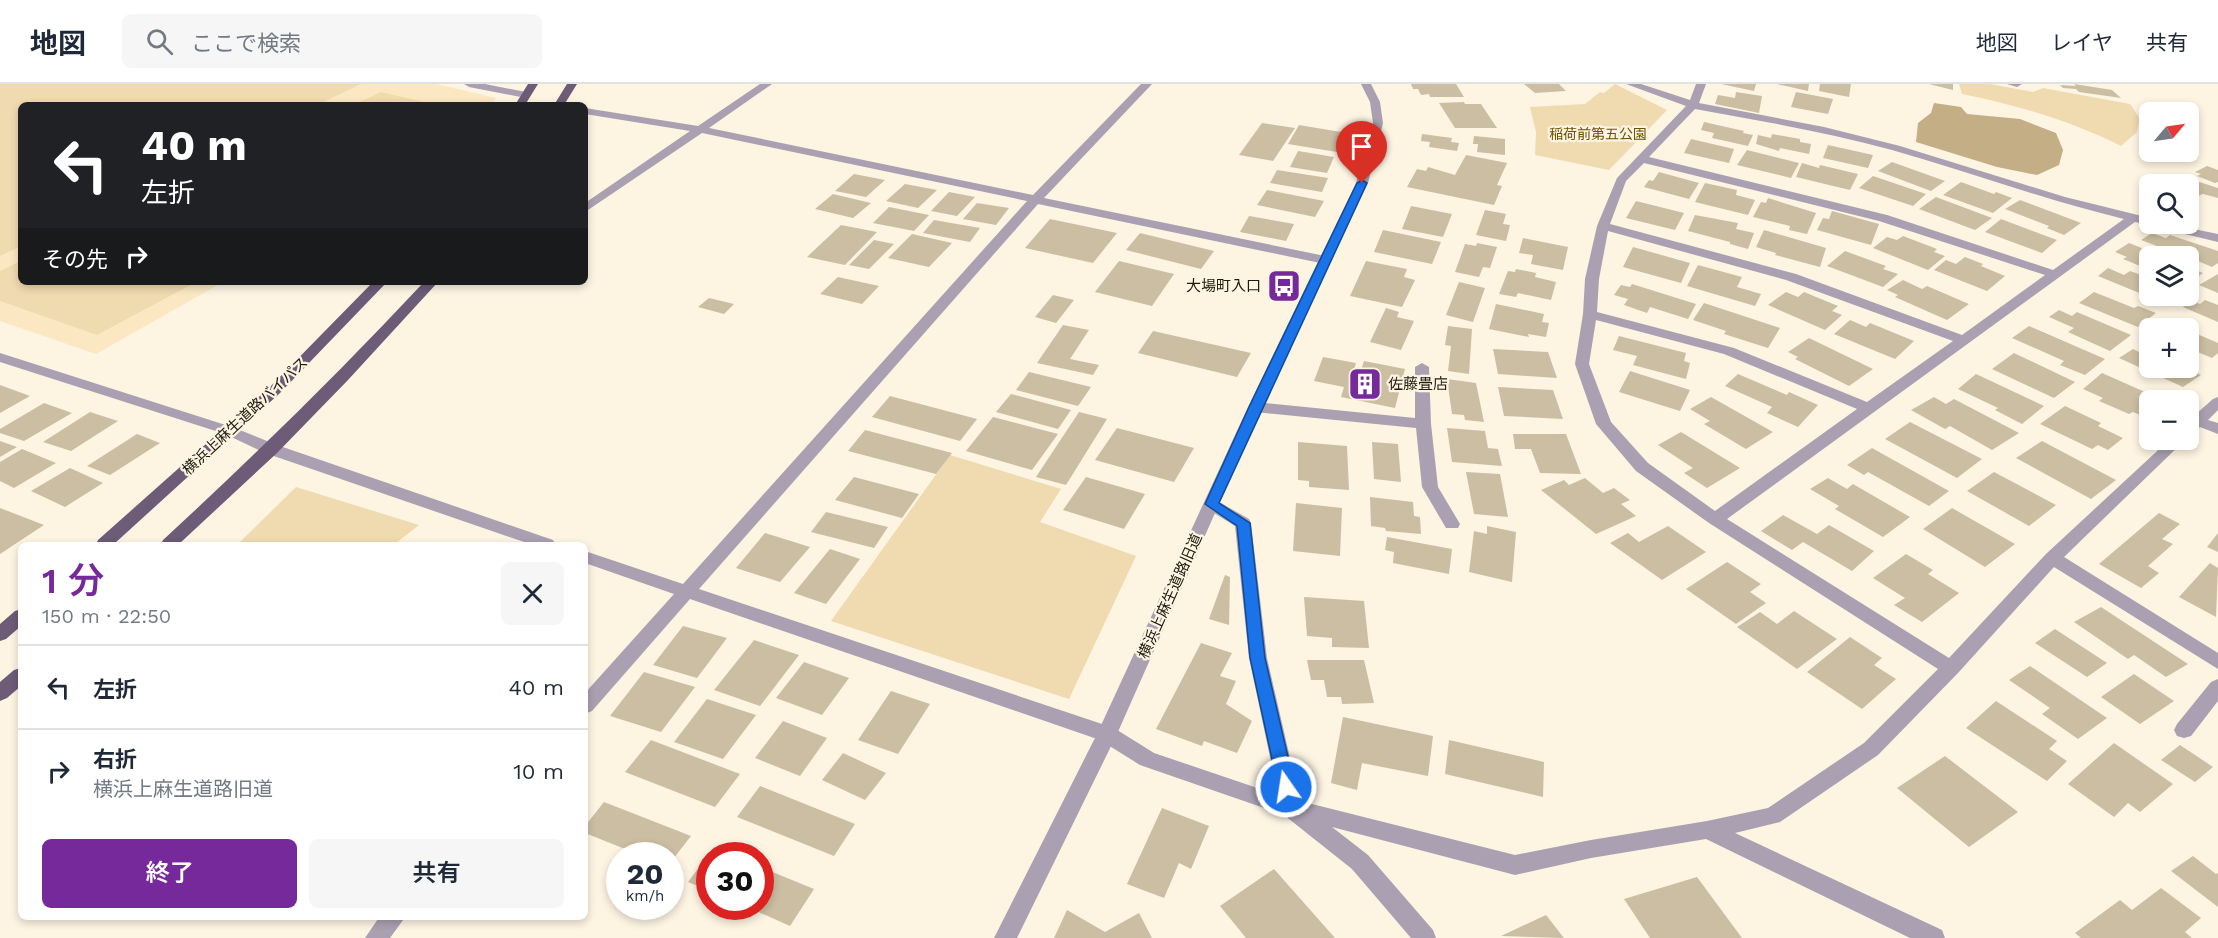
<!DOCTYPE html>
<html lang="ja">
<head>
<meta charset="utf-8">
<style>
	:root { --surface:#fff; --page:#f6f6f7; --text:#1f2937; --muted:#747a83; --line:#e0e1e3; --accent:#76299b }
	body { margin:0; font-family:"Work Sans","Noto Sans JP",sans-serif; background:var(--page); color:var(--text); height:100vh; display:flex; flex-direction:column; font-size:22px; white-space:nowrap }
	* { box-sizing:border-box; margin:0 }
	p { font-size:20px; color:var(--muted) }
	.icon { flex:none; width:33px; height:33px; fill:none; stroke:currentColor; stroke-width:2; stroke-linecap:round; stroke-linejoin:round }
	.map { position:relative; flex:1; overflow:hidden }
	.details { position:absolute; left:18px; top:458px; width:570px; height:378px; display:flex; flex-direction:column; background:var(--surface); border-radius:9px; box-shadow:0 3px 9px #0003 }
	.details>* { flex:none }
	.hud { position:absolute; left:18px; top:18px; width:570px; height:183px; border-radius:9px; box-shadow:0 3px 9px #0003; background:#202124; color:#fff; overflow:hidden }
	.needle { width:39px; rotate:61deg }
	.buttons { position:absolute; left:2139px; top:18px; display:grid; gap:12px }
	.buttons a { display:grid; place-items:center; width:60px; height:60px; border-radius:9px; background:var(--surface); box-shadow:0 3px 9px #0003; font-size:30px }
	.speed { position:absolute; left:606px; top:758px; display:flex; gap:12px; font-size:30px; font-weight:700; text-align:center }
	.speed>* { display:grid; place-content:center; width:78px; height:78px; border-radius:50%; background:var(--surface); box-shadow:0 3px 9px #0003; line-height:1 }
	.speed small { font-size:15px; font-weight:400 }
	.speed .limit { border:9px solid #d22; background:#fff; color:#111 }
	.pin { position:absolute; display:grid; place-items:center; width:51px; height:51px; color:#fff; margin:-62px -26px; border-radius:50% 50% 50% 0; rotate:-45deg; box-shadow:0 0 6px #0007 }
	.pin .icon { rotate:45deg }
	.me { position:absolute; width:66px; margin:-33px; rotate:347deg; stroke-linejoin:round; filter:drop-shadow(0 0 4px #0008) }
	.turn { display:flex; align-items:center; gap:21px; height:126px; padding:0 24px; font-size:27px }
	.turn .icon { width:78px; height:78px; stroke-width:2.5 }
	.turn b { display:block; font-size:42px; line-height:51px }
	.then { display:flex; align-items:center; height:57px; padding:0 24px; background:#0003; gap:12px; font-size:22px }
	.round { display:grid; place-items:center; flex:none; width:63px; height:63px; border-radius:9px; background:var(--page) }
	.overview { display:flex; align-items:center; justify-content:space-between; height:102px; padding:0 24px }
	h1 { font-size:36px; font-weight:600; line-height:45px; color:var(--accent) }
	.button { display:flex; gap:12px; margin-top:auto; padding:12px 24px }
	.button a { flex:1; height:69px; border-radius:9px; background:var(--accent); color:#fff; font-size:24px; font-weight:600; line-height:69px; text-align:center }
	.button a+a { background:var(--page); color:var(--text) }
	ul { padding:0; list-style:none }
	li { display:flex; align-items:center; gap:18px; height:84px; padding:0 24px; border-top:2px solid var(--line) }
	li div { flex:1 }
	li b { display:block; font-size:22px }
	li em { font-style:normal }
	header { display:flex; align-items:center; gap:36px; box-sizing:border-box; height:84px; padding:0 30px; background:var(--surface); border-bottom:2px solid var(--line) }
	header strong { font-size:28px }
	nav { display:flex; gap:33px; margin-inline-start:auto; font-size:21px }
	.search { width:420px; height:54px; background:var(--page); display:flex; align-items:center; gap:15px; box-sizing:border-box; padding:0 21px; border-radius:9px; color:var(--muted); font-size:22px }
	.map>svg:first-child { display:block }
	.built { fill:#fbe8c3 }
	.green { fill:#f0dab0 }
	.forest { fill:#c3ae85 }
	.building { fill:#ccbea2 }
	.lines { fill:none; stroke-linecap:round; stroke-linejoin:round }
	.minor { fill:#aaa0b1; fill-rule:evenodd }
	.tertiary { fill:#aaa0b1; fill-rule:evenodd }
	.primary { fill:#6d5b78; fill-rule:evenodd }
	.route { fill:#1a73e8; stroke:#114b97; stroke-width:1.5 }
	.labels { text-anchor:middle; stroke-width:4.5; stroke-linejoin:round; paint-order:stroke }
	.far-park-label { font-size:14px; fill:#6d5004; stroke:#fdf4e2 }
	.poi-label { font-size:15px; fill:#1f1a0f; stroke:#fdf4e2; text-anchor:end }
	.street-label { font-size:15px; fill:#1f1a0f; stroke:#fdf4e2 }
</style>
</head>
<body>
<header>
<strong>地図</strong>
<div class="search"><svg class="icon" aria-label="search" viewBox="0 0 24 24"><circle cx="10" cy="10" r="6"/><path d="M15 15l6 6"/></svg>ここで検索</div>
<nav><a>地図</a><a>レイヤ</a><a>共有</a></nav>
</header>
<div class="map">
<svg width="2218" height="854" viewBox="0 0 2218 854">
	<rect width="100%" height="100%" fill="#fdf4e2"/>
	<path class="built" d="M0,0H436L496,14L491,21H21V198H223L96,270L0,237Z"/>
	<path class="green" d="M0,0H361L317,21H21V162L0,172Z
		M1615,0L1667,26L1609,86L1535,71L1536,48L1530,23L1585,20L1600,8L1604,9Z
		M1959,0H1990L2033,8L2043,4L2130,20L2140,35L2137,48L2121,62C2072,37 2016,21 1962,10Z
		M381,8L436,21H353Z
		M21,177V198H196L97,251L0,217V187Z
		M950,371L1061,405L1040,438L1136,472L1069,615L831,537Z
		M296,403L419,441L395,460H238Z"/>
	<path class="forest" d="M1934,19L1961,23L1967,30L2020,35L2056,49L2063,66L2059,81L2037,91L1997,83L1916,58L1918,39L1931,29Z"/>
	<path class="building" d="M1411,0H1456L1464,13H1430L1429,10L1421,11L1418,5H1413Z
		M1524,0H1559L1566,7L1535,9Z
		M1721,0H1756L1754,7Z
		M1777,0H1809L1808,7Z
		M1820,0H1851L1849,13L1819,7Z
		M1929,0H1953V6Z
		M2074,0L2112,6L2121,14L2079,8L2076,5L2063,4L2060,1L2076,2Z
		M1736,8L1762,12L1759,29L1715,20L1718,11L1735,14Z
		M1796,8L1833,15L1828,30L1791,23Z
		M1464,18L1465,20H1481L1497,44H1455L1439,19Z
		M1704,38L1744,47L1743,49L1753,51L1748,62L1712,54L1714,49L1701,46Z
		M1262,39L1295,44L1273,77L1239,71Z
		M1299,41L1353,50L1343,69L1288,60Z
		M1422,50L1452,54L1451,58L1459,59L1457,67L1429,63L1430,58L1421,57Z
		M1772,50L1800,55V58L1811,60L1809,70L1780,64L1779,67L1756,60L1758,51L1771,54Z
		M1474,52L1505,55V71L1477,68L1478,60H1473Z
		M1691,55L1734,65L1729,79L1684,69Z
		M1828,61L1873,71L1868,84L1823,74Z
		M1747,66L1799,79L1791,94L1737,81Z
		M1298,67L1334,73L1327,89L1290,83Z
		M1466,71L1507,79L1497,101L1502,102L1494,121L1407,103L1417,85L1426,87L1428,83L1455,91Z
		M1892,78L1945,97L1931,107L1878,87Z
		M1802,79L1819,84L1820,81L1858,90L1850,106L1796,93Z
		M2207,82L2218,86V98L2215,99L2197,92L2201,90L2195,88Z
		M1277,86L1328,94L1322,108L1270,99Z
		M1659,88L1699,99L1689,115L1644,103L1649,96L1653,97Z
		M854,90L885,96L866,113L835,107Z
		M1873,92L1926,110L1913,122L1859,104Z
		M2190,95L2218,104V114L2203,110L2197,112L2188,109V100H2176Z
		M1961,98L1994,110L1996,108L2012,114L1993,129L1943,111Z
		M1705,99L1737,106L1736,111L1755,116L1748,131L1695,118Z
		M905,100L937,106L918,124L886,117Z
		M1267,106L1324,117L1315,133L1257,121Z
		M949,108L975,113L957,132L931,127Z
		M833,110L871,119L853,134L815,125Z
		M1936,113L1992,134L1975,146L1919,125Z
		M1768,114L1816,129L1807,150L1789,146L1790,142L1753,133L1761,118L1766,119Z
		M2020,116L2081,139L2064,151L2047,144L2049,142L2005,125Z
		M1636,117L1684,129L1675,146L1626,134Z
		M977,119L1009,124L996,141L963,135Z
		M1411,122L1452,130L1443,153L1402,145Z
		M889,123L929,131L914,147L873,139Z
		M1485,126L1506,130L1503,140L1510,141L1506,157L1476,151Z
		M1832,127L1879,140L1871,161L1817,146L1823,134L1829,135Z
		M1695,131L1738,139L1736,145L1754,149L1748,165L1730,160V158L1688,147Z
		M1249,132L1294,140L1286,157L1240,148Z
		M1050,135L1117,149L1093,179L1025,164Z
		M2001,135L2057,156L2042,169L1985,148Z
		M934,136L980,144L970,158L923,149Z
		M841,141L877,148L845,181L807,173Z
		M1383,146L1441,158L1432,180L1374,168Z
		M1764,146L1826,164L1820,183L1775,171L1776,169L1756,163Z
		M1140,149L1214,167L1201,185L1126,166Z
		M2152,149L2166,154L2170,151L2218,167V179L2212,183L2184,171L2189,168L2176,163L2170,167L2141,156Z
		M912,150L952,159L929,183L888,174Z
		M1903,152L1937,165L1934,168L1945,172L1928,186L1873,164L1887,153L1897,156Z
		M1523,154L1568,163L1563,186L1531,180L1533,171L1519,169Z
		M874,156L894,160L869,185L849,181Z
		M1477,159L1497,163L1490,184L1483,183L1479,193L1455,188L1465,160L1476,162Z
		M2129,159L2162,172H2150V186L2123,175L2127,173L2115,168Z
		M1633,163L1690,179L1681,199L1623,183Z
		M1845,167L1886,182L1883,185L1898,190L1883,203L1827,182Z
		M1965,173L1983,180L1981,182L2005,192L1987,207L1934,186L1946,176L1956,180Z
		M1119,177L1174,190L1152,222L1095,208Z
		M1366,177L1407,185L1404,193L1415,196L1402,223L1350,212Z
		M1698,181L1742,193L1737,203L1761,210L1755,222L1687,202Z
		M2188,183L2203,189L2188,199Z
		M2108,184L2124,191L2130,187L2150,194V212H2176L2166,220L2098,192Z
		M1516,185L1536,189L1535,193L1556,198L1551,216L1518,209L1516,213L1499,210L1508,187L1515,188Z
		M2218,190V209L2199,201Z
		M838,193L879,202L862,220L820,210Z
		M1903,196L1922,205L1927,202L1969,220L1947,236L1895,213L1898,211L1887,206Z
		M1459,198L1485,204L1473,238L1446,231Z
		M1632,200L1696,220L1688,235L1650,223L1647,229L1624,221L1628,215L1614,211L1621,201L1630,203Z
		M1786,208L1798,213L1804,208L1838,222L1832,227L1842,231L1825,246L1768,221Z
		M2094,208L2134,224L2138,222L2156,229L2138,243L2079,219Z
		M1053,211L1074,216L1056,239L1035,233Z
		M709,214L734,220L724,230L698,223Z
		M2205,216L2218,221V238L2183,223L2192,217L2200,220Z
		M1704,219L1780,244L1768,264L1724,250L1726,247L1693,236Z
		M1496,220L1544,230L1542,238L1549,239L1546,253L1528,250L1529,253L1489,245Z
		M1386,224L1399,228L1397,233L1414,237L1401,266L1370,258Z
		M2059,226L2072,232L2077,228L2131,251L2110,267L2068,248L2074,244L2049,233Z
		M1850,236L1866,243L1870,239L1914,257L1895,275L1834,250Z
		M1063,241L1089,246L1070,275L1099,281L1093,291L1037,279Z
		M1448,242L1472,245L1469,290L1448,287L1451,262L1445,261Z
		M2029,242L2105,275L2085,291L2060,281L2064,277L2012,254Z
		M2188,246L2218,259V269L2212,274L2188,264Z
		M1153,247L1251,269L1237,293L1138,269Z
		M1619,252L1686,269L1684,277L1690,279L1686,295L1633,281L1637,272L1613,266Z
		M1809,254L1873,285L1849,302L1795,275L1798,273L1788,268Z
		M1493,265L1548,268L1557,294L1498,290Z
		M2133,265L2141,269L2146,265L2150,267V284H2185L2201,291L2183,303L2119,274Z
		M2014,269L2075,298L2054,314L1992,285Z
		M1323,273L1356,279L1351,295L1358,297L1364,277L1405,285L1395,324L1341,313L1344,303L1314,297Z
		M1630,287L1690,306L1680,327L1619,308Z
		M1029,288L1091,303L1078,322L1016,306Z
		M2102,289L2154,312L2150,315L2154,316H2150V335L2133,328L2129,330L2099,317L2103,314L2083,305Z
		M1738,290L1787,311L1789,308L1818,321L1798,343L1767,329L1772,323L1725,302Z
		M1976,290L2044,322L2022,340L1995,326L1998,324L1958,305Z
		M1447,295L1476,299L1484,338L1465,336L1464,331L1452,330Z
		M0,301L30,312L0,329Z
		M1498,303L1553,306L1563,335L1504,332Z
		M1011,310L1071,326L1058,345L996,328Z
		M890,312L977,335L960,357L872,333Z
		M1711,313L1773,348L1746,365L1704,340L1710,337L1690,325Z
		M1934,313L1946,320L1954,315L2019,349L1992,366L1950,342L1945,345L1911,326Z
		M44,319L72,329L24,357L0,349V345Z
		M2065,322L2101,339L2098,342L2123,354L2108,366L2098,361L2092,365L2040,340Z
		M90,328L118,337L71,367L43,358Z
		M1079,328L1107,335L1066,401L1036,393Z
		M993,333L1058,350L1032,386L966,367Z
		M1910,338L1982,375L1957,394L1885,355Z
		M1117,344L1194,364L1174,398L1095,376Z
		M1447,344L1485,347L1488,364L1498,365L1502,382L1452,378Z
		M865,346L952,369L936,390L848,367Z
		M1681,348L1740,384L1707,404L1684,389L1693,384L1658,361Z
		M137,350L160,359L110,391L87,382Z
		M1513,350H1566L1581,390L1540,389L1531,365H1515Z
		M0,357L17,363L0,373Z
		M2042,357L2116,396L2091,415L2016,374Z
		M1298,358L1347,362L1349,406L1309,403V397L1298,396Z
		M1372,358L1398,360L1401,398L1374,395Z
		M1872,364L1949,407L1929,422L1868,388L1864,391L1847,381Z
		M22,365L56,379L14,404L0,397V378Z
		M70,384L103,399L65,423L31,407Z
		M1466,388L1500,390L1508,433L1474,430Z
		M1994,388L2056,421L2029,442L1967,407Z
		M854,393L919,410L902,434L835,416Z
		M1086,393L1145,410L1124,445L1063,426Z
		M1585,394L1603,409L1614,404L1630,416L1621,420L1636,432L1596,450L1541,406L1564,396L1569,401Z
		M1828,394L1847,405L1853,400L1910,433L1883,453L1835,425L1839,422L1810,405Z
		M1370,413L1413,418L1414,432L1420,433L1421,450L1386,447L1385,444L1371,442Z
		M1296,419L1342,424L1340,472L1293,467Z
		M0,424L44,441L0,470Z
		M1952,424L2015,460L1985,483L1923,445Z
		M826,428L888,443L874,464L811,448Z
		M2159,429L2180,440L2162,455L2173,460L2148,482L2159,489L2141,504L2099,480Z
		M1783,431L1817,450L1829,441L1874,467L1852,487L1803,458L1792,466L1761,447Z
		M1487,442L1516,448L1512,498L1469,488L1474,447L1487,450Z
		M1668,442L1706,468L1662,496L1610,459L1628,449L1639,458Z
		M765,449L810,463L780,498L736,484Z
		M2218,449V468L2207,463Z
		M1387,453L1452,465L1449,490L1393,479L1394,468L1385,466Z
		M830,465L860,475L826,520L794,509Z
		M1906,470L1933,486L1928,490L1959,509L1922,538L1894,521L1905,514L1873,494Z
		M1727,478L1761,500L1750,508L1766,519L1736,540L1686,505Z
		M2210,479L2218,484L2216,533L2179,513Z
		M1225,491L1230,493L1229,541L1209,535Z
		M1304,513L1364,517L1369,564L1332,563V554L1307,552Z
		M2101,523L2188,580L2166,593L2134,571L2128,575L2074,538Z
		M1794,527L1837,555L1797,585L1737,543L1760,528L1777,540Z
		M683,542L727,554L697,594L653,581Z
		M2055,545L2107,579L2087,593L2035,559Z
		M1850,553L1882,574L1874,581L1896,595L1862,625L1807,588Z
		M754,556L799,571L760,622L714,606Z
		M1201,559L1232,569L1220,592L1236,597L1226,620L1252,637L1237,669L1204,657L1202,662L1156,645Z
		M1307,576H1364L1374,619L1342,620L1341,613H1327L1324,596H1311Z
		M804,578L849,594L822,631L776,614Z
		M2030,582L2107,634L2078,655L2042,630L2050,624L2009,596Z
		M644,588L695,603L661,648L610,632Z
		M2134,590L2174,617L2140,640L2101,613Z
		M891,607L930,620L898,670L858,656Z
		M707,615L756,631L723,675L674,658Z
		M1996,617L2057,657L2049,665L2067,677L2047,697L1966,644Z
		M1343,633L1433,652L1428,692L1362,679L1357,706L1331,699Z
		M783,637L827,654L800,692L755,674Z
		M651,656L740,690L715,723L625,688Z
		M1449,656L1544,678L1543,713L1445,690Z
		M2114,659L2173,700L2140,728L2128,719L2114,733L2068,700Z
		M2180,661L2213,683L2195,698L2161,676Z
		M843,669L886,689L865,716L822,696Z
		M1945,672L2018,728L1969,763L1897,704Z
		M760,702L855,740L834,772L737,733Z
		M604,718L691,752L670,779V771H640L585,749V742Z
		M1162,724L1209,742L1191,785L1179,779L1164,814L1127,800Z
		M714,763L732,771H710V807L688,798Z
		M2193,772L2216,790L2218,789V823L2171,787Z
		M760,783L814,805L790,842L745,822H760Z
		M1274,785L1335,854H1246L1220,822Z
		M1697,793L1742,854H1650L1624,815Z
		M2161,804L2201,834L2185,848L2192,854H2081L2075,849L2120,816L2132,826Z
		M1067,826L1105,848L1139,829L1152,854H1054Z
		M1546,831L1564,854L1501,852Z"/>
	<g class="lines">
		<path class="minor" d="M464,0H485L526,8L531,11L526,14L469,3Z
			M760,0H772L709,44L1033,111L1141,0H1152L1044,114L1325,172L1331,176L1325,180L1038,120L699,505L1114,644L1154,669L1278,711L1249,574L1235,442L1206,424L1204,420L1206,416L1212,414L1249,435L1251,439L1267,574L1300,717L1515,771L1591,756L1707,737L1768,724L1864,659L1938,585L1709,439L1636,387L1596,340L1575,280L1583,230L1585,195L1597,142L1617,94L1686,22L1626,0H1641L1690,16L1696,0H1706L1699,19L1824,43L1900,62L2065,113L2150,134V140H2169L2218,150V158L2135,138L1727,435L1949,574L2046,470L2169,356H2185L2064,473L2218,569V585L2054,483L1958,589L1878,671L1780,738L1735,749L1942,846L1945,854H1910L1706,755L1591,774L1515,791L1332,743L1368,771L1433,846L1436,854H1411L1352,785L1284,731L1140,681L1100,656L690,515L592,627L585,630V609L674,510L585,479V467L683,500L1027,117L702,49L585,128V119L690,47L585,30V24L698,42ZM1695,25C1761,37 1827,48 1892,66C1969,88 2045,116 2124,135L2053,186L1887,131L1649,73ZM1644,79L1879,137L2045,191L1962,251L1796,190L1610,140L1626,97ZM1608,147L1786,196L1953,257L1867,318L1734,264L1597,228L1599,195ZM1596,236L1724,270L1857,325L1715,427L1648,379L1611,338L1589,280Z
			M2007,0H2022L2017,3Z
			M0,269L235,344L277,361L553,456L555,460H530L265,369L225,350L0,278Z
			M1422,279L1429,283L1431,340L1438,403L1460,440L1458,444H1446L1422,403L1416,344L1255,328L1248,323L1255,318L1415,334V283Z
			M2218,313V326L2208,336L2218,339V350L2200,343L2188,351V337L2213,315Z
			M2218,595V617L2191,652L2184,654L2177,652L2174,646L2177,640L2211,598Z
			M380,832H406L390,854H365Z"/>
		<path class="tertiary" d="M1361,0H1371L1380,18L1383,39L1368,99L1262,323L1117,650L1017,854H994L1097,650L1248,323L1356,99L1373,39L1370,18Z"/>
		<path class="primary" d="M528,0H538L525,21H515Z
			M567,0H577L564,21H554Z
			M373,198H387L280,309L114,460H96L98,456L270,303Z
			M424,198H438L348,296L277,369L179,460H161L163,456C253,373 340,288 424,198Z
			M21,525V542L6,555L0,557V540L15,527Z
			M21,584V602L7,614L0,617V598L14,586Z"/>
	</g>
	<path class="route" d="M1362,96L1367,99L1219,419L1250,439L1265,574L1295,703L1292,708L1286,710L1280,708L1278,703L1250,574L1237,442L1205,420L1249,323L1357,99Z"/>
	<defs>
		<symbol id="bus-square" viewBox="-11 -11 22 22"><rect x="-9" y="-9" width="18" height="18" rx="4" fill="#76299b" stroke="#fdf4e2"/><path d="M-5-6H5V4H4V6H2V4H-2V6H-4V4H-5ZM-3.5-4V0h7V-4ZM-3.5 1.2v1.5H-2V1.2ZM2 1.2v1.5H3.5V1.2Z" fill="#fff"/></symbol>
		<symbol id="building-square" viewBox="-11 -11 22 22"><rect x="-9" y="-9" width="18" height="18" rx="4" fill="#76299b" stroke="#fdf4e2"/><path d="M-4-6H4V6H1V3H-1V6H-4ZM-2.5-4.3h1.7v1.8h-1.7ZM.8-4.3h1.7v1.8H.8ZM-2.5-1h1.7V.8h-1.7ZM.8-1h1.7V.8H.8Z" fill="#fff"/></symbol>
	</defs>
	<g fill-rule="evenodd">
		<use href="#bus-square" x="1265" y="183" width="38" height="38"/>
		<use href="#building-square" x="1346" y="281" width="38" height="38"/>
	</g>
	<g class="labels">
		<g class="far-park-label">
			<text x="1598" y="55">稲荷前第五公園</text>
		</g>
		<g class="poi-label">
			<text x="1261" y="207">大場町入口</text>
			<text x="1388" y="305" text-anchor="start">佐藤畳店</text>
		</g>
		<g class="street-label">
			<text transform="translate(245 332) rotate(-43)" y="5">横浜上麻生道路バイパス</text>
			<text transform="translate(1170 512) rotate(-66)" y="5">横浜上麻生道路旧道</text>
		</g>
	</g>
</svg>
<div class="buttons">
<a><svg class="needle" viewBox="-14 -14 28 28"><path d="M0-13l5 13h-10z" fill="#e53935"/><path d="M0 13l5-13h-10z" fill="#747a83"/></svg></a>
<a><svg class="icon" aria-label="search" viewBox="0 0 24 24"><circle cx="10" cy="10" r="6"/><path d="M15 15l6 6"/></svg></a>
<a><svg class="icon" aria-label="layers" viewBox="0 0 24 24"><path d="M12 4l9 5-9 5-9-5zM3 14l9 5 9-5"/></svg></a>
<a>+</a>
<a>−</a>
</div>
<div class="speed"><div>20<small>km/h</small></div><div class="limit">30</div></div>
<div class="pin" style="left:1362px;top:99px;background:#d93025"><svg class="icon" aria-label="arrive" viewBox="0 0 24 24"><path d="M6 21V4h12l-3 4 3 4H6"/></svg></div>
<svg class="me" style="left:1286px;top:703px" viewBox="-20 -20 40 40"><circle r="17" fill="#1a73e8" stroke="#fff" stroke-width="3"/><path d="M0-11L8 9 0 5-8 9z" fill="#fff"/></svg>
<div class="hud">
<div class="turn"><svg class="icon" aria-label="left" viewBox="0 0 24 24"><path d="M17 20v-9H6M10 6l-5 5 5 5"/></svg><div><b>40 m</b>左折</div></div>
<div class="then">その先<svg class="icon" aria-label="right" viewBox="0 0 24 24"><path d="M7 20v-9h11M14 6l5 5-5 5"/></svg></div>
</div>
<section class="details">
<div class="overview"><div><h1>1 分</h1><p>150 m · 22:50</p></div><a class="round"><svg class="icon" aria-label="close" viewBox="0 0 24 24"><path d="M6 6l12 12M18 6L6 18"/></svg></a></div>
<ul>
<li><svg class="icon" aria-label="left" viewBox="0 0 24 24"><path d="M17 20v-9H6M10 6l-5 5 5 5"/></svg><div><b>左折</b></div><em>40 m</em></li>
<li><svg class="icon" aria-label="right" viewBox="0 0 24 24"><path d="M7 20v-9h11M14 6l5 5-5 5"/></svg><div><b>右折</b><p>横浜上麻生道路旧道</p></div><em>10 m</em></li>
</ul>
<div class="button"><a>終了</a><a>共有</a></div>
</section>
</div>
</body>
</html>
